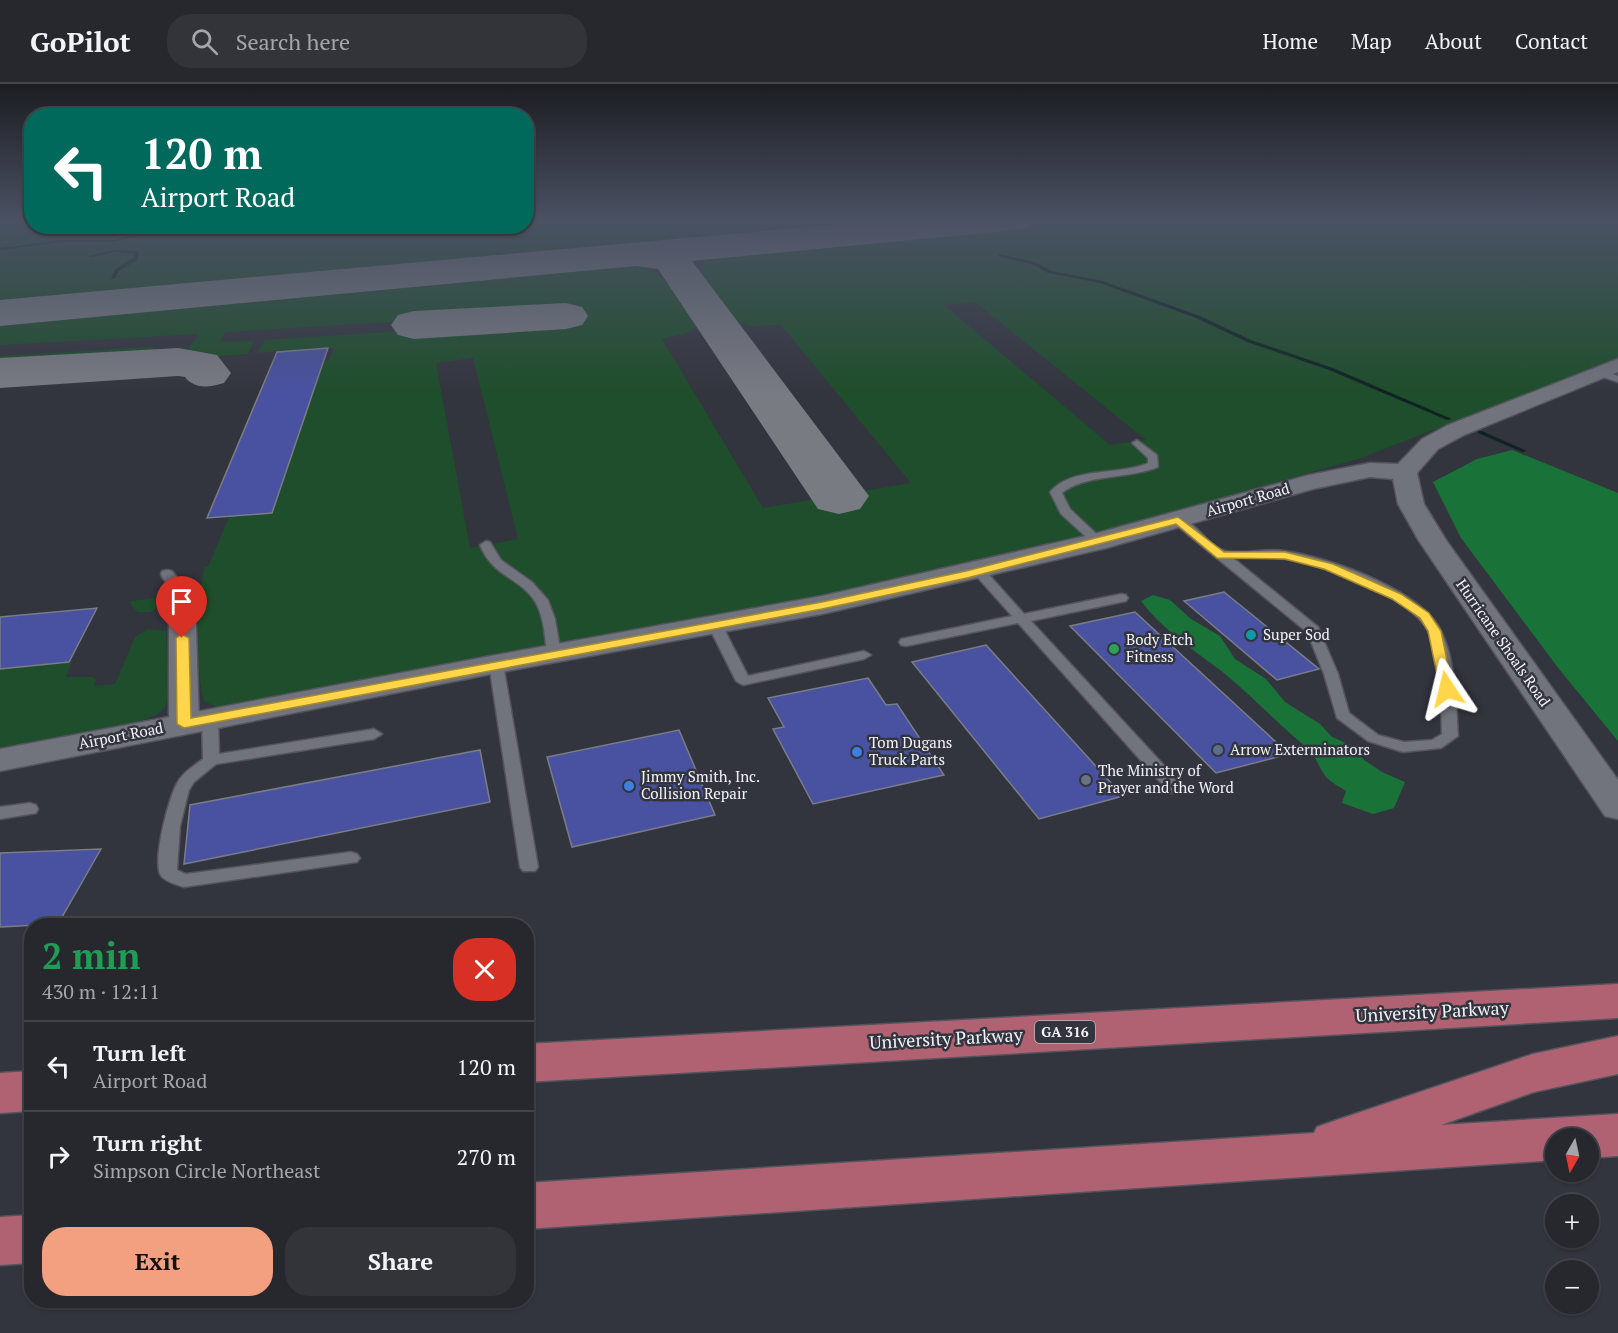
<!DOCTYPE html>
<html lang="en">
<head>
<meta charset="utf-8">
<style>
	:root { --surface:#26282e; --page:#32343a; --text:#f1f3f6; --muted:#a4a6aa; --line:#42444a; --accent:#f2a07f }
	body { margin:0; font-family:"PT Serif",serif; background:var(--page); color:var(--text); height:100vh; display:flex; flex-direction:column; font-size:22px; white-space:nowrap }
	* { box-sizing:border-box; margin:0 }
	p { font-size:20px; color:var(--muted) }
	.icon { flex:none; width:33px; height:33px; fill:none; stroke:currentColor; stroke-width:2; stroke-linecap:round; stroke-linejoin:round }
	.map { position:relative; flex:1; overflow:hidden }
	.sheet { position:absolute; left:24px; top:834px; width:510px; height:390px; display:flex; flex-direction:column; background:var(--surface); border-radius:24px; box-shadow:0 2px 4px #0004,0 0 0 2px var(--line) }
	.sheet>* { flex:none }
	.top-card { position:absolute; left:24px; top:24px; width:510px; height:126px; border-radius:24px; box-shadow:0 2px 4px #0004,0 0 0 2px var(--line); background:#00695c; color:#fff; overflow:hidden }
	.needle { width:39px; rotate:189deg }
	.controls { position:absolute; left:1545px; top:1044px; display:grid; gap:12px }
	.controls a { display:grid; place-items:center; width:54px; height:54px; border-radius:50%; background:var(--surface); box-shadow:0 2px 4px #0004,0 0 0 2px var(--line); font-size:30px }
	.pin { position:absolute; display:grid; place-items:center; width:51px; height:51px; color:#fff; margin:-62px -26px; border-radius:50% 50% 50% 0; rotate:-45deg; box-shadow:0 0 6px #0007 }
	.pin .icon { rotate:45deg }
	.me { position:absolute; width:66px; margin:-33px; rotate:350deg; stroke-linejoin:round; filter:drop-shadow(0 0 4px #0008) }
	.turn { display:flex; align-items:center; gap:21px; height:126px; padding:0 18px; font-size:27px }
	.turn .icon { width:78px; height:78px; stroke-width:2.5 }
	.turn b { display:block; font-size:42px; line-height:51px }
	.round { display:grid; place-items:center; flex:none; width:63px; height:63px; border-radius:24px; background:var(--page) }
	.head { display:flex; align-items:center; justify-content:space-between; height:102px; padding:0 18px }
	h1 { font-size:36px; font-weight:700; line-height:45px; color:#1e9e55 }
	.primary-button { display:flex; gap:12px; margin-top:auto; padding:12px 18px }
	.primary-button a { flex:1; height:69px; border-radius:24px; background:var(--accent); color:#111; font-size:24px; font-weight:700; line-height:69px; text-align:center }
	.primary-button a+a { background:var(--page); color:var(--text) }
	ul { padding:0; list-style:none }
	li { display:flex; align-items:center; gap:18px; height:90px; padding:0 18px; border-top:2px solid var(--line) }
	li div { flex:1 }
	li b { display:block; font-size:22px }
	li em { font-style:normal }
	header { display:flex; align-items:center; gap:36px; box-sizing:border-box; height:84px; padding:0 30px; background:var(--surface); border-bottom:2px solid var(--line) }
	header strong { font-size:28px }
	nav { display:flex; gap:33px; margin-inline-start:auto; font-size:21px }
	.search { width:420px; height:54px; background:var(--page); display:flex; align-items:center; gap:15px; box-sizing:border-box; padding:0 21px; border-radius:24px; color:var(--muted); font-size:22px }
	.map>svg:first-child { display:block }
	.green { fill:#1e4e2b; fill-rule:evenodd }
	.forest { fill:#197338 }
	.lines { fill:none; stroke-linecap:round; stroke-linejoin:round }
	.stream { fill:#102323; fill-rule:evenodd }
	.taxiway { fill:#797b83; fill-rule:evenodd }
	.building { fill:#4952a0; stroke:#7a7c86; stroke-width:1.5 }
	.service-casing { stroke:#53545c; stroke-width:3 }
	.minor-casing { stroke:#53545c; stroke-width:3 }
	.tertiary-casing { stroke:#53545c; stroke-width:3 }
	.trunk-casing { stroke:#53545c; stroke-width:3 }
	.service { fill:#71737d; fill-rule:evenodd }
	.minor { fill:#71737d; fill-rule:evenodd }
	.tertiary { fill:#71737d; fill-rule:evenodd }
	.trunk { fill:#b16272; fill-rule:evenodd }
	.route { fill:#ffd54a; stroke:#a68a30; stroke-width:1.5 }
	.culture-dot { fill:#0f9aa8; stroke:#33353e; stroke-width:2 }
	.leisure-dot { fill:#2e9e5b; stroke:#33353e; stroke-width:2 }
	.service-dot { fill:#5c6f8a; stroke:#33353e; stroke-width:2 }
	.shop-dot { fill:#3f7fe0; stroke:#33353e; stroke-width:2 }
	.worship-dot { fill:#6b7280; stroke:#33353e; stroke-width:2 }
	.labels { text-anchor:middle; stroke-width:5; stroke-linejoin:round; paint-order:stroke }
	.shield { fill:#33353e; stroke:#b9bbc2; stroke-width:1.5 }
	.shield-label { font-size:14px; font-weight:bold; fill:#f3f4fa }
	.street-label { font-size:15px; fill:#f3f4fa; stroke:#33353e }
	.poi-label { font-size:15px; fill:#f3f4fa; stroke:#33353e; text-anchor:start }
	.near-street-label { font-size:18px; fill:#f3f4fa; stroke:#33353e }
</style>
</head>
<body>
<header>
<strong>GoPilot</strong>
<div class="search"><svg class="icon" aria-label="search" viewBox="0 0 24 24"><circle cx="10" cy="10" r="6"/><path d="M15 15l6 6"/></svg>Search here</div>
<nav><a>Home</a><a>Map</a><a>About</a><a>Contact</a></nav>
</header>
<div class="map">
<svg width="1618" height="1249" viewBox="0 0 1618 1249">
	<rect width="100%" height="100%" fill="#33353e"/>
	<path class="green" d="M0,135H31L32,142H526L527,135H983L0,226Z
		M1056,135H1618V274L1361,374L1060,461L838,511L219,624L204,617C195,586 196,514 205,483H208L229,433L272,429L302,341L255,337L305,333L324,277L329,276L334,264L257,269L265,256L561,237L572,227L226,248L219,258L254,257L248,270L199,274L189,270L188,266L199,250L0,261V234L484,189L638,180L663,194L699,238C694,251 673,251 662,255L763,424L911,399L781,241L752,242L726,235L700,194L704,173L840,155ZM975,218L1146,356H1145L1110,361L944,221ZM473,274L518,455L470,464L436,279Z
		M152,263L155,266L151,271L137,276L0,285V272Z
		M158,514L167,519L150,528H138L131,521V517Z
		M147,545L166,547C166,563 172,612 164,624C150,645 29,661 0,666V585L72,578L66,593H93L96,595L94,602L115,600L135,553Z"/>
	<path class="forest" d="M1512,366L1618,409V657L1559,585L1461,454L1433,398L1477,375Z
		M1153,511L1170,516L1191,535L1220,552L1235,575L1266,595L1285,618L1320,640L1332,653L1353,662L1364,676L1382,688L1405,698L1394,724L1373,730L1342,719L1346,707C1340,703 1332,699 1327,694C1319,685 1316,671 1306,663C1278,640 1252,612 1224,589C1194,566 1164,547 1141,517Z"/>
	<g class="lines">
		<path class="stream" d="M190,142H207L145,150L114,158H63L0,166V164L63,156H114L145,148Z
			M114,166L137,167L139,168L137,176L119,187L115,194L113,195L111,194L115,185L133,174L135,169L114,168L92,173L90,172Z
			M999,170L1038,179L1051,187L1103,197L1200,232L1251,256L1333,284L1452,335L1447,336L1329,286L1247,258L1196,234L1100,199L1048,189L1034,181L998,172Z
			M1478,347H1482L1527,367L1522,368L1478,349Z"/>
		<path class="taxiway" d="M896,135H1034L1029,143L1016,146L692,177L869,412L860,425L839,430L818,425L658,185L636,182L0,242V216Z
			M566,219L582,223L588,232L582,241L566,245L414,255L398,251L391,241L398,231L414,227Z
			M178,264L217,271L231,289L224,299C210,303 195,306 185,293L178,292L0,304V274Z"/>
	</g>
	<path class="building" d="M328,264L272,429L207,434L277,268Z
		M1224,508L1319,585L1277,596L1184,517Z
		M97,524L69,578L0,585V533Z
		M1135,528L1289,670L1216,689L1070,542Z
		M986,561L1123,712L1039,735L912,578Z
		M868,594L886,621L897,620L944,691L813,720L773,645L784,643L768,614Z
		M679,646L715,731L572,763L547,673Z
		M480,666L490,718L184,780L190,721Z
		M101,765L58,840L0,843V769Z"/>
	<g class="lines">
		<defs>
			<path id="service" d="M1600,286L1618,292V298L1597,291L1595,289Z
				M1137,356L1157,371L1158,383C1130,395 1084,390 1062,409L1070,425L1105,458L1103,461H1095L1061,430L1050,408C1072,382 1119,392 1148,379V374L1132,359Z
				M1178,432C1195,437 1210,464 1225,467C1242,471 1266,464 1284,467C1328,473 1423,506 1442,549C1456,580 1456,619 1458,652L1441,664L1403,668L1368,657L1337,634L1324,590L1307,548L1174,439V433ZM1270,473C1309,475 1413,511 1429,549C1442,580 1441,618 1442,650L1432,656L1404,658L1378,651L1349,629L1338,590L1318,543L1233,474Z
				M486,457L490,458L501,476L532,498L548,516L555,535L561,570L559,573L554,574L547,570C545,553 544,534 536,519C521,493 493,494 480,461Z
				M978,483L983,484L1024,530L1121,510L1126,511L1128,514L1126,517L1031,537L1182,701L1184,705L1182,709H1170L1018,539L906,562L901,561L899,558L901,555L1012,532L972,487Z
				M167,486L172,487L187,507L189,510L187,513H177L162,493L161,490L162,487Z
				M715,537L722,541L748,592L864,567L871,571L864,575L743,601L736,597L708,541Z
				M496,576L503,580L538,783L535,787H523L520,783L489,580Z
				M210,630L218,635L219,670L374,645L382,650L374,655L216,680L194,698L189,706L180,742L177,786L186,790L351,768L357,770L360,774L357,778L184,803C177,801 163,797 160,790C153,774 169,711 179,696C185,687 195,681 203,675L202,635Z
				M30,719L36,721L38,725L36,729L0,735V723Z"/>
			<path id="minor" d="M182,502L191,504L195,510L199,640L195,647L184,649L173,647L169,640V510L173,504Z"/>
			<path id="tertiary" d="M1618,275V288L1464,351L1438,365L1417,389L1424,420L1446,456L1618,696V735L1605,732L1419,457L1398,420L1393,395L1370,393L1313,405L1106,464L822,530L496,589L0,687V665L496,571L822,512L1090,451L1309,391L1370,379L1398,380L1422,355L1448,341Z"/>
			<path id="trunk" d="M1618,900V934L526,998V960Z
				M1618,952V990L1534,1008L1441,1041L1618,1030V1072L1588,1074V1054H1556V1076L526,1145V1099L1314,1049L1317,1043L1334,1037L1533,970Z
				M32,987V1027L0,1029V989Z
				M32,1131V1179L0,1181V1133Z"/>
		</defs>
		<use href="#service" class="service-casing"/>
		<use href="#minor" class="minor-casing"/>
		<use href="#tertiary" class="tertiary-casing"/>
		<use href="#trunk" class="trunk-casing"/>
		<use href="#service" class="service"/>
		<use href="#minor" class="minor"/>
		<use href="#tertiary" class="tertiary"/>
		<use href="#trunk" class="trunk"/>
	</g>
	<linearGradient id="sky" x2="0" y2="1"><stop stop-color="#1c1d22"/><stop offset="0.44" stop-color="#4a5163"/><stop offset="1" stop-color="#4a5163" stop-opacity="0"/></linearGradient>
	<rect width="1618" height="310" fill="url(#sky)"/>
	<path class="route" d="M1178,433L1224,468H1285L1333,480L1401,510L1429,529L1441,547L1453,605L1447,609L1440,605L1428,547L1420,534L1392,515L1324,485L1285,475L1217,474L1176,440L967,494L822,525L184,644L177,640L176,554L182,550L189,554L191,634L822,518L966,487Z"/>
	<circle class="culture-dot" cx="1251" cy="551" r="6"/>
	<circle class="leisure-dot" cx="1114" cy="565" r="6"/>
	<circle class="service-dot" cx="1218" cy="666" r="6"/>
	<g class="shop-dot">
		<circle cx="857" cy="668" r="6"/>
		<circle cx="629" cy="702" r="6"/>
	</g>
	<circle class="worship-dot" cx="1086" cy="696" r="6"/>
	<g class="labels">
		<rect class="shield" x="1035" y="937" width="60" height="22" rx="4.5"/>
		<g class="shield-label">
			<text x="1065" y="953">GA 316</text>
		</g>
		<g class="street-label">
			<text transform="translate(1248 416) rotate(-16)" y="5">Airport Road</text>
			<text transform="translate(1503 559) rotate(55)" y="5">Hurricane Shoals Road</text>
			<text transform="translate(121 652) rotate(-11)" y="5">Airport Road</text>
		</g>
		<g class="poi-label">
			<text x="1263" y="556">Super Sod</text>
			<text x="1126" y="561">Body Etch<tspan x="1126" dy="17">Fitness</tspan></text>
			<text x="869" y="664">Tom Dugans<tspan x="869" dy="17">Truck Parts</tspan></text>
			<text x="1230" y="671">Arrow Exterminators</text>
			<text x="1098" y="692">The Ministry of<tspan x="1098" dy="17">Prayer and the Word</tspan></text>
			<text x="641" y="698">Jimmy Smith, Inc.<tspan x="641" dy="17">Collision Repair</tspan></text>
		</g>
		<g class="near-street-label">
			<text transform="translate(1432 928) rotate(-3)" y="6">University Parkway</text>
			<text transform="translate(946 955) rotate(-3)" y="6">University Parkway</text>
		</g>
	</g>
</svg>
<div class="controls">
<a><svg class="needle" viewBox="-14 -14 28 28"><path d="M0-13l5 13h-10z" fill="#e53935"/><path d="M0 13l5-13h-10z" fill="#a4a6aa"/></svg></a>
<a>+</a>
<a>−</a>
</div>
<div class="pin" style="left:182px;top:554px;background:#d93025"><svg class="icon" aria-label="arrive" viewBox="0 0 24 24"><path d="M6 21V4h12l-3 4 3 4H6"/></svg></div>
<svg class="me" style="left:1447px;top:605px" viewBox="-20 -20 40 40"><path d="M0-17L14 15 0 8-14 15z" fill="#ffd54a" stroke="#fff" stroke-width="4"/></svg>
<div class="top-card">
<div class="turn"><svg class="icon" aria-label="left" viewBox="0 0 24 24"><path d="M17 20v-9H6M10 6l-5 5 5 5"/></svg><div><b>120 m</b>Airport Road</div></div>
</div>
<section class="sheet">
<div class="head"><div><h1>2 min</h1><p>430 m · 12:11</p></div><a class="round" style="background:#d93025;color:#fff"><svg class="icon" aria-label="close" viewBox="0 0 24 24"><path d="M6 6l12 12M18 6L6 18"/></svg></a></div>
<ul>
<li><svg class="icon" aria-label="left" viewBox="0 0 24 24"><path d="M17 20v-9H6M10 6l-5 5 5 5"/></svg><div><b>Turn left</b><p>Airport Road</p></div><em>120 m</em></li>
<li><svg class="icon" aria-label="right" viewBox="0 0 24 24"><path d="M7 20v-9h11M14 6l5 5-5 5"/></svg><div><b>Turn right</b><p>Simpson Circle Northeast</p></div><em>270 m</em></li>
</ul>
<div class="primary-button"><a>Exit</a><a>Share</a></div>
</section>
</div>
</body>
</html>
